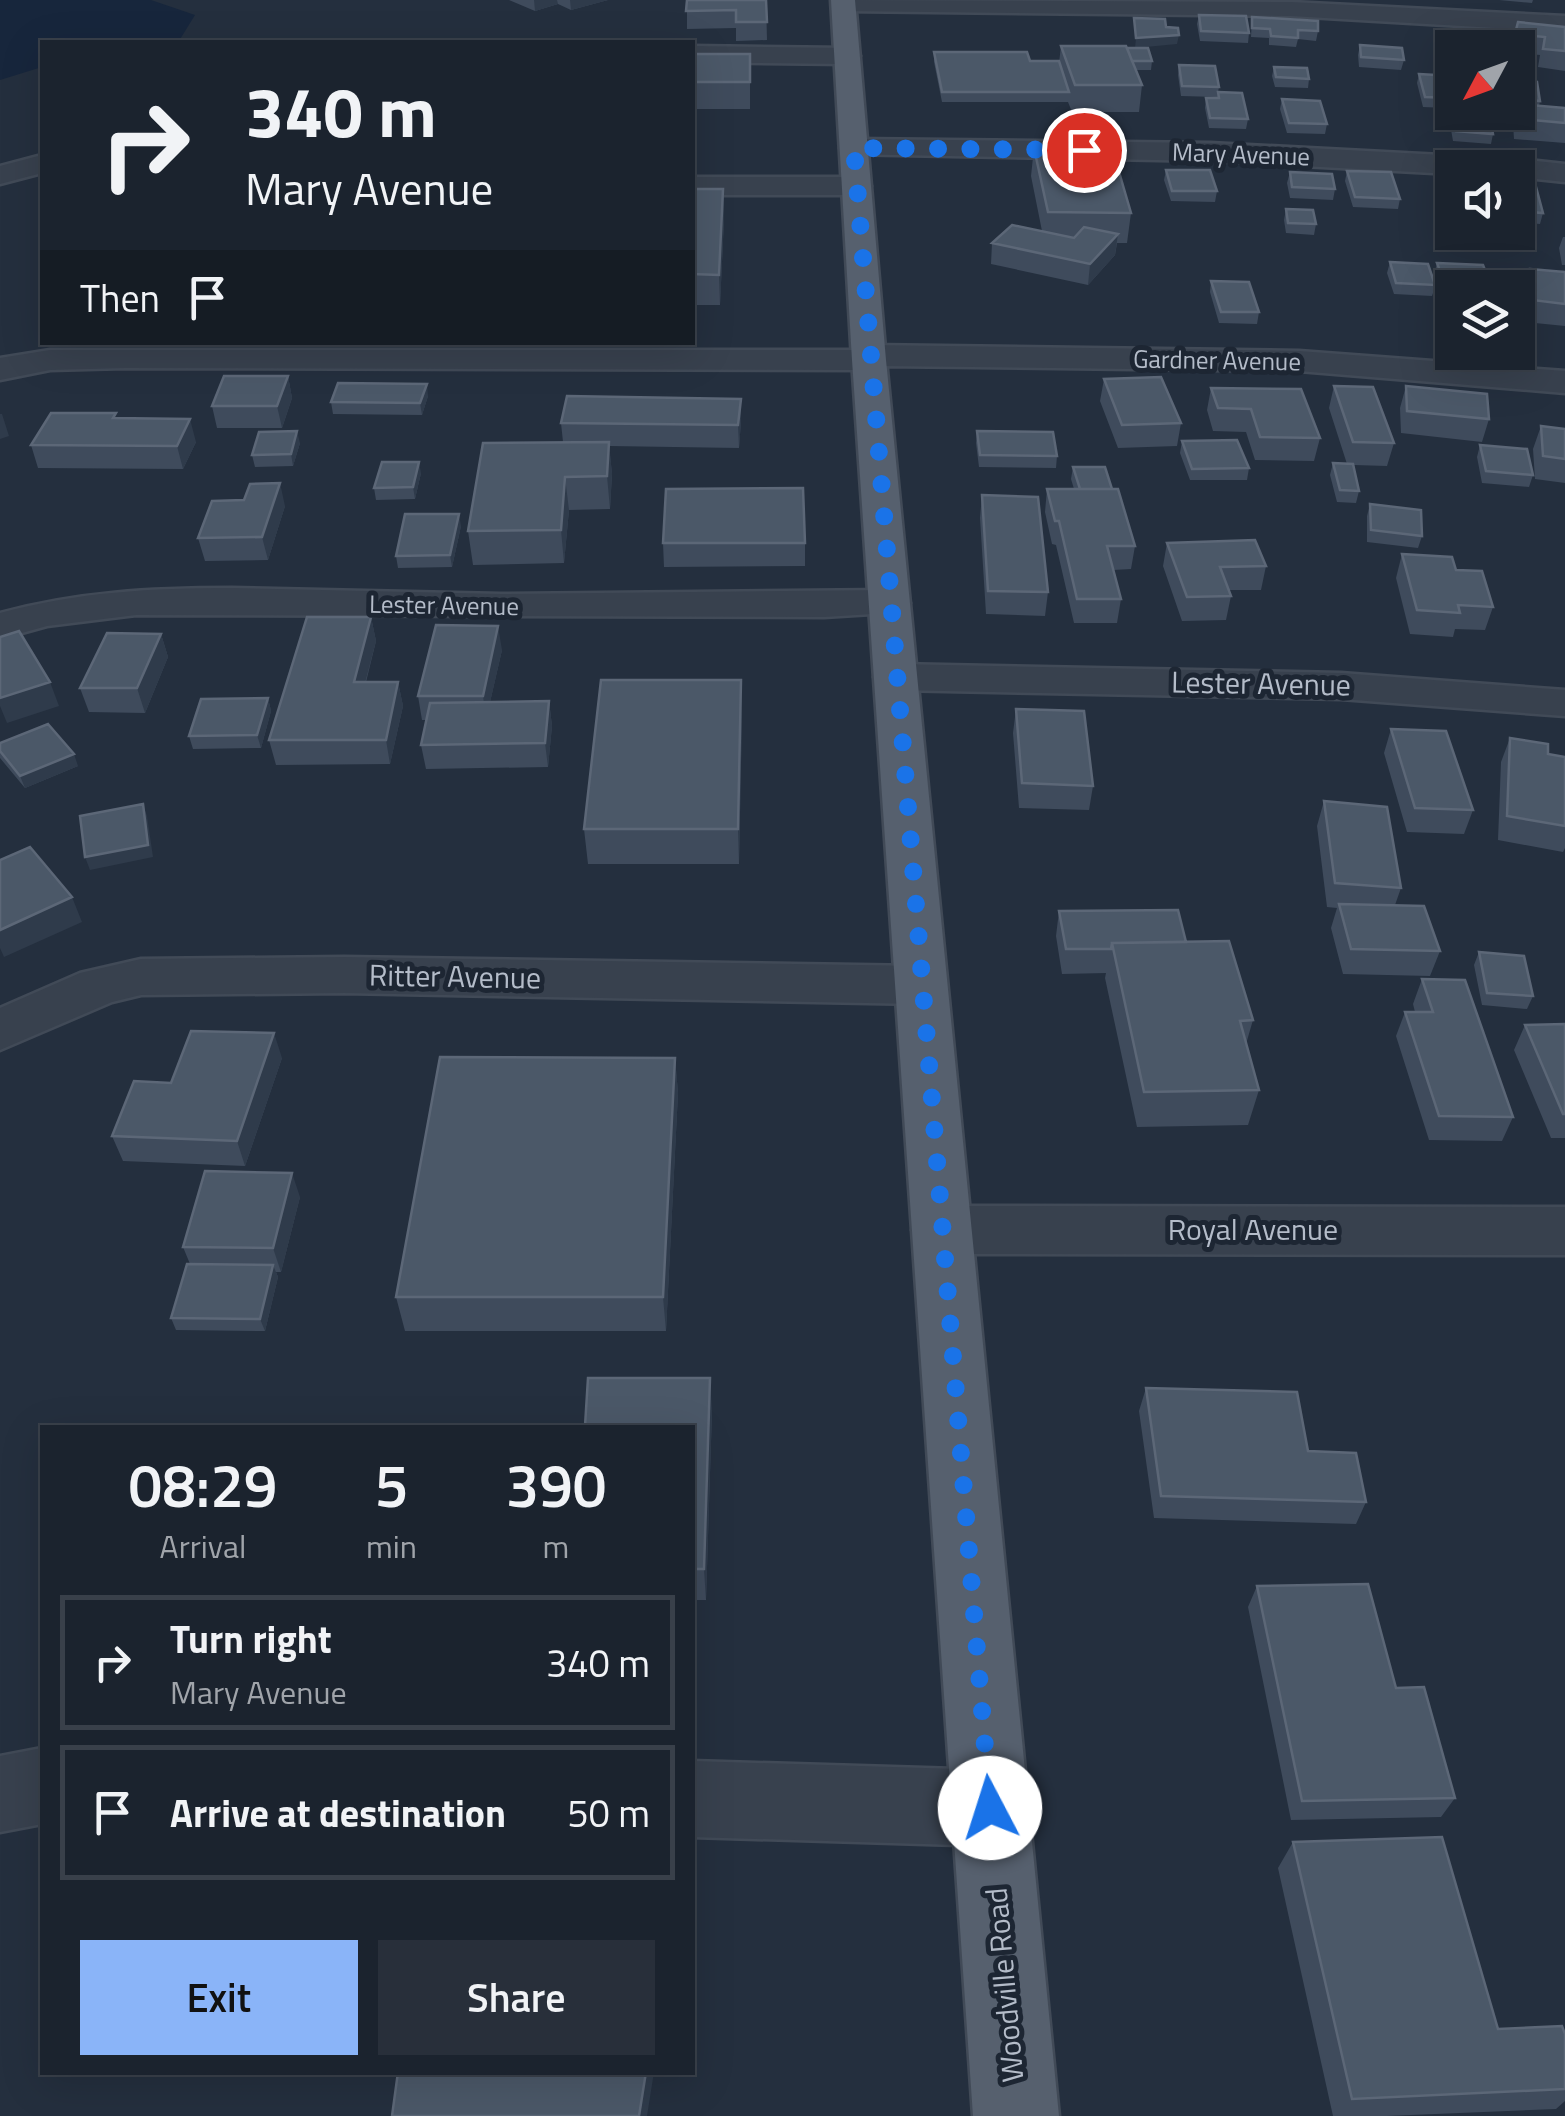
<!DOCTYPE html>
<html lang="en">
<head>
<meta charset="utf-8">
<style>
	:root { --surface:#1b232e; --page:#282f3a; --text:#f1f3f6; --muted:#a0a4aa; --line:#39404a; --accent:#8ab4f8 }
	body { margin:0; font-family:"Titillium Web",sans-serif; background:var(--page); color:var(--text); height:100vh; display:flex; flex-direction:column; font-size:38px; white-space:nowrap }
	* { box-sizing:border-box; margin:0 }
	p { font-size:32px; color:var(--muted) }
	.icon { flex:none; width:55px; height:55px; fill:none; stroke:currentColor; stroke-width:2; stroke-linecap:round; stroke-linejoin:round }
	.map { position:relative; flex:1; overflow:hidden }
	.side { position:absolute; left:40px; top:1425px; width:655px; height:650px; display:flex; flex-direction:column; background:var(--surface); border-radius:0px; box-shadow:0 10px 40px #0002,0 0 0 2px var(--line) }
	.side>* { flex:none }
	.banner { position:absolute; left:40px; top:40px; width:655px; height:305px; border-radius:0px; box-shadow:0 10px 40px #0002,0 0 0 2px var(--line); background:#1b232e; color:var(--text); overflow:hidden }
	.needle { width:65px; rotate:229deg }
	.controls { position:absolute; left:1435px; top:30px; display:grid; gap:20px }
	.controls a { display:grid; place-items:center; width:100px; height:100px; border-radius:0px; background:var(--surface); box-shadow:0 10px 40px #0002,0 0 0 2px var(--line); font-size:50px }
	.pin { position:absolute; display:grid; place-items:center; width:85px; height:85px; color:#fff; margin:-42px; border:5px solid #fff; border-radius:50%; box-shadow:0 2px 10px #0007 }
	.me { position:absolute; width:110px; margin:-55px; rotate:355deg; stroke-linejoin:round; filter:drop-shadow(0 0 8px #0008) }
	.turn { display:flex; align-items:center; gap:35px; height:210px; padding:0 40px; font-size:45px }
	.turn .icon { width:130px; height:130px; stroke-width:2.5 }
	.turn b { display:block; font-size:70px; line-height:85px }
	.then { display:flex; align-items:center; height:95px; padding:0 40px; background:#0003; gap:20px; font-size:38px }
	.eta { display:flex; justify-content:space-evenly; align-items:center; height:170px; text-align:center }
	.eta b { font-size:60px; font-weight:600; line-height:70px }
	.primary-button { display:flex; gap:20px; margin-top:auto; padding:20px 40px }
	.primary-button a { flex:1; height:115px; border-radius:0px; background:var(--accent); color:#111; font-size:40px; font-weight:600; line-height:115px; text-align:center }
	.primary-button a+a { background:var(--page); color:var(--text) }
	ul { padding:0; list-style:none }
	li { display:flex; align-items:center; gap:30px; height:135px; margin:0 20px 15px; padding:0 20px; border:5px solid var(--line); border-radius:0px }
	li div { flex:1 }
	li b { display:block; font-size:38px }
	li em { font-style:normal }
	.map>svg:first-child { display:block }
	.water { fill:#17263c }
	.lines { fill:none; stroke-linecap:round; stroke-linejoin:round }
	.minor-casing { stroke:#414a57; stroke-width:5 }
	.major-casing { stroke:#414a57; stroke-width:5 }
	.minor { fill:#38414e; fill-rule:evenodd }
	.major { fill:#56606e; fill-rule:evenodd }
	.wall { fill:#3f4b5c }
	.shaded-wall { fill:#2f3b4b }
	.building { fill:#4b5868; stroke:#5c6777; stroke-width:2.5 }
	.route { stroke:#1a73e8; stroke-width:18; stroke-dasharray:0 32.4 }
	.labels { text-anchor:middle; stroke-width:10; stroke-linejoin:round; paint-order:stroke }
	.far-street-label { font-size:25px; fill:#b4bcc9; stroke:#1d2633 }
	.street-label { font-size:30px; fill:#b4bcc9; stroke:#1d2633 }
</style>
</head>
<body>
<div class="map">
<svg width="1565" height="2116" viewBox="0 0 1565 2116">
	<rect width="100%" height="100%" fill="#242f3e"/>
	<path class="water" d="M0,0H151L195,15L179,41L42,42V67L0,80Z"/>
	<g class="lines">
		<defs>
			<path id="minor" d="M835,0L1291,2L1565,16V32L1291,16L844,11L835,9L832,4Z
				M692,46L847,48L860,56L847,64L692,62Z
				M854,139L1210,143L1518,159L1565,164V182L1518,177V168H1452V174L1210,161L844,154L840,148L844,142Z
				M42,155V173L0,184V166Z
				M692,177H856L867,180L871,186L867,192L856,195H692Z
				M869,345L1299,351L1565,371V393L1299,371L883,366L869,370L125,368L50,370L0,380V358L50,350H855Z
				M232,588L501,594L889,590L904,594L910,603L904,612L824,617L136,615L47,626L0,639V613C77,592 152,588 232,588Z
				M896,664L1341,673L1565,690V716L1341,699L896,690L880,686L874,677L880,668Z
				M344,957L921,966L940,972L947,985L940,998L921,1004L344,993L141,995L112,1002L0,1050V1008L80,973L141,959Z
				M942,1206L1565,1207V1255L942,1254L921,1247L912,1230L921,1213Z
				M42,1748V1824L0,1832V1756Z
				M692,1761L990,1770L1017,1781L1028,1808L1017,1835L990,1846L692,1837Z"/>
			<path id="major" d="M831,0H855L886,360L1059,2116H973L852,360Z"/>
		</defs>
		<use href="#minor" class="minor-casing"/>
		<use href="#major" class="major-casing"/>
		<use href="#minor" class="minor"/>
		<use href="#major" class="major"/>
	</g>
	<path class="wall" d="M509,0H608L571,10L558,4L535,11Z
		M687,0H766L767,40L736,41V28L687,29Z
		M1499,0H1533L1532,3Z
		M1199,15L1249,33L1248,43L1200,41L1197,24Z
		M1252,17L1318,31L1316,41L1298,39L1296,47L1269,45V38L1251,37Z
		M1518,22L1565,27V71L1538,67L1540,55L1518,53V48H1511Z
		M1360,45L1404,60L1401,70L1359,67L1358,55Z
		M1061,46L1127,48L1152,61L1151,70H1136L1142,85L1139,112H1072L1068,102H942L934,62V52L1059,63Z
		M692,54H750V109H692Z
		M1518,54L1528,66L1525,76L1518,75Z
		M1179,65L1219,87L1218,92L1248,119L1246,129L1209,128L1205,108L1206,98L1217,97L1181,96L1178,75Z
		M1274,67L1309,79L1308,88L1275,87L1272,76Z
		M1419,74L1452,76V97L1450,98L1447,108L1423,107L1417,83Z
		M1518,80L1540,101L1539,106L1565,108V143L1514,139L1513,124L1518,112Z
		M1282,99L1327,124L1325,134L1287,133L1280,109Z
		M1452,109L1493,134L1491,144L1453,141L1449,118Z
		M1034,148L1131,213L1127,243H1117L1115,255L1088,285L991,264L992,243L1042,231L1031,176Z
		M1166,170L1217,191L1215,202L1171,201L1164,180Z
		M1347,171L1400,199L1398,209L1353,207L1345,181Z
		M1290,172L1335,189L1333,200L1290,198L1287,183Z
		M1518,186L1543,213L1540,224L1518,222Z
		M692,189H723L724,219L720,305H692Z
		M1286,209L1316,224L1314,235L1286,233L1284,220Z
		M1468,232H1512V236L1509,246L1469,243Z
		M1563,237H1565V265H1562L1559,248Z
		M1390,262L1433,279L1437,263L1452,288V321H1445L1434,290L1432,296L1394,294L1387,273Z
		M1530,269L1565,272V326L1525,322L1524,290Z
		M1211,281L1259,312L1257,324L1219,323L1210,292Z
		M288,376L292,398L282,428H217L212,406Z
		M1104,379L1181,423L1177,446L1118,448L1100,401Z
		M1334,386L1394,443L1387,466L1354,465L1359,491L1356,503L1337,502L1330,475L1333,463L1347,464L1329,408Z
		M1406,386L1489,419L1482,442L1401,433L1400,408Z
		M1211,388L1320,438L1314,461L1255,460L1246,432L1213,431L1207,410Z
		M428,396L422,415L333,414L331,402Z
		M741,399V421L739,448L609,446L612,474L610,509L569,510L564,563L473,565L468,531L563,442L561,423Z
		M1541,426L1565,429V483L1535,479L1533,449Z
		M977,431L1057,456L1056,468L979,467L976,443Z
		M1182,441L1249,468L1247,480H1190L1180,453Z
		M196,442L183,469L38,468L31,445Z
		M300,443L293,466L255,467L252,455Z
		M1480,445L1533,475L1529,487L1482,483L1477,457Z
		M1073,467L1112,489L1135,546L1131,569L1113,570L1121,599L1117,623H1074L1056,545L1052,544L1045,512L1047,489H1074L1071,479Z
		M421,473L415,499L376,500L374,488Z
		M982,495L1048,592L1045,616L986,614L980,518Z
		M1370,504L1422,536L1418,548L1367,542V516Z
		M285,506L268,560L205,561L198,538Z
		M461,526L452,567L398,568L396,556Z
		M663,543H805V566L664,567Z
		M1167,543L1266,566L1261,590H1229L1231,596L1226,620L1182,621L1163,566Z
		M1402,554L1456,570L1493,607L1485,630L1455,629L1453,637L1410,634L1396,578Z
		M371,617L376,641L366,682H398L403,706L390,764L276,765L269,740Z
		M161,634L168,657L145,713L89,712L80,688Z
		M502,650L490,702L549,701L552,726L548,767L426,769L421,745L426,720H422L418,696Z
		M268,698L271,711L261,748L193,749L189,736Z
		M1016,709L1093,786L1089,810L1019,808L1013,733Z
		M742,714L739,864H588L584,829Z
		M1391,729L1473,810L1464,834L1407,832L1384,753Z
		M1510,738L1548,754L1565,757V848L1563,852L1498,840L1501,762Z
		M0,743L78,766L25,788L0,758Z
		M1324,801L1401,888L1395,905L1440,951L1430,976L1343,974L1331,928L1337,908L1327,907L1317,826Z
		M1059,911L1186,942L1253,1020L1246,1044L1259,1090L1248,1125L1137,1127L1105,978L1106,973L1062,974L1056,936Z
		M1479,952L1533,996L1527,1009L1482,1005L1474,965Z
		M1422,979L1513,1117L1502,1141L1429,1140L1396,1036L1405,1012H1415L1413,1004Z
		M1565,1024V1138H1551L1514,1050L1525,1025Z
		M282,1058L245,1166L123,1161L112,1136L171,1083Z
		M675,1058L678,1093L666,1331H405L396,1297Z
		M300,1197L281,1272H276L278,1277L265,1331L176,1330L171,1318L190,1264L183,1247Z
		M1146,1388L1308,1451L1366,1502L1356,1524L1154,1518L1139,1411Z
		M712,1411L706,1600H692V1428L585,1426Z
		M1257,1586L1396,1688L1455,1798L1441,1817L1291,1820L1248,1607Z
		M1293,1842L1498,2029L1565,2034V2101L1556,2109L1387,2116H1333L1278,1868Z"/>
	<path class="shaded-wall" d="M534,0H557L558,4L535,11Z
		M570,0H608L571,10Z
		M1179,35L1177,44L1135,48L1136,38Z
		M723,189L724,219L720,305L719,275Z
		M1118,234L1115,255L1088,285L1090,264Z
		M288,376L292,398L282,428L277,406Z
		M427,384L428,396L422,415L420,403Z
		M741,399V421L739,448L738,425Z
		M0,414H2L9,436L0,439Z
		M190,419L196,442L183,469L177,446Z
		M297,431L300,443L293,466L291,454Z
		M609,442L612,474L610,509L607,476Z
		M419,462L421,473L415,499L413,487Z
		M565,477L569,510L564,563L561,530Z
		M280,483L285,506L268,560L262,537Z
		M459,514L461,526L452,567L450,555Z
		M371,617L376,641L359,706L354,682Z
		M498,626L502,650L486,720L483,696Z
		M161,634L168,657L145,713L137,688Z
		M741,680L742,714L739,864L738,829Z
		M50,682L59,706L7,723L0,706V698Z
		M398,682L403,706L390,764L386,740Z
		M268,698L271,711L261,748L257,735Z
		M549,701L552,726L548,767L545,743Z
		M74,754L78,766L25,788L20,776Z
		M143,804L147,816L153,857L90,870L85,857Z
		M72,897L82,922L4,957L0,948V930Z
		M274,1033L282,1058L245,1166L237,1141Z
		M675,1058L678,1093L666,1331L663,1297Z
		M292,1173L300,1197L281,1272L273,1248Z
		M273,1265L278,1277L265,1331L260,1319Z
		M710,1378L712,1411L706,1600L704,1569Z
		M646,2072H654L647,2116H639Z"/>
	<path class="building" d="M687,0H766L767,22H736V10L686,11Z
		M1199,15L1246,16L1249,33L1201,31Z
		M1252,17L1318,21V31L1298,30V38L1271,36L1270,29L1252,28Z
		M1134,18L1165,19L1166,27L1178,28L1179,35L1136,38Z
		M1518,22L1565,27V51L1543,49L1545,37L1515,34Z
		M1360,45L1402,48L1404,60L1361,57Z
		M1061,46H1126L1142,85H1075Z
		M1127,48H1148L1152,61H1132Z
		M934,52H1027L1030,61H1059L1069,92H942Z
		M692,54H750V82H692Z
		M1518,54L1527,55L1528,66H1518Z
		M1179,65L1215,66L1219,87L1182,86Z
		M1274,67L1307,68L1309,79L1276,77Z
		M1419,74L1452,76V88H1447L1450,98L1425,97Z
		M1518,80L1537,82L1540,101L1518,99Z
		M1218,92L1242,93L1248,119L1210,118L1206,98H1219Z
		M1282,99L1320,101L1327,124L1289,123Z
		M1519,104L1565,108V123L1520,119Z
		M1453,112H1489L1493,134L1456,131Z
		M1034,148H1112L1131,213L1048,212Z
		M1166,170H1210L1217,191H1172Z
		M1347,171L1391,172L1400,199L1355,197Z
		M1290,172L1332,174L1335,189L1292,187Z
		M1518,186L1536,187L1543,213L1518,211Z
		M692,189H723L719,275L692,274Z
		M1286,209L1313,210L1316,224L1288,223Z
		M1012,225L1074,238L1084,227L1118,234L1090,264L992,243Z
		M1479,232H1512V236Z
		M1390,262L1428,264L1435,285L1396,283Z
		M1437,263L1483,265L1492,288H1452V300H1451Z
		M1530,269L1565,272V304L1532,300Z
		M1211,281L1249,282L1259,312H1221Z
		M224,376H288L277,406H212Z
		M1161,377L1181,423L1122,425L1104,379Z
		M338,383L427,384L420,403L331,402Z
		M1334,386L1373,387L1394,443L1353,442Z
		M1406,386L1487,394L1489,419L1407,411Z
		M1211,388L1301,389L1320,438L1260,437L1251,409L1218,408Z
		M567,396L741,399L738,425L561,423Z
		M51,413H116L113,418L190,419L177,446L31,445Z
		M1541,426L1565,429V459L1543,456Z
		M297,431L291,454L252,455L259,432Z
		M977,431L1053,432L1057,456L980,455Z
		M1237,440L1249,468L1192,469L1182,441Z
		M609,442L607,476L565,477L561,530L468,531L483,443Z
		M1480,445L1527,449L1533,475L1486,471Z
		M382,462H419L413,487L374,488Z
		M1333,463L1353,464L1359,491L1340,490Z
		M1073,467H1105L1112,489H1080Z
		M280,483L262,537L198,538L212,501L244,500L250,484Z
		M803,488L805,543H663L666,489Z
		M1047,489H1118L1135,546H1107L1121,599H1077L1059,521H1055Z
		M982,495L1038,497L1048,592L988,591Z
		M1370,504L1421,510L1422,536L1371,530Z
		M405,514H459L450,555L396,556Z
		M1255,540L1266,566L1220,567L1231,596L1187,597L1167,543Z
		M1402,554L1452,557L1456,570L1482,571L1493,607L1458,605L1460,613L1417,610Z
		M307,617H371L354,682H398L386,740H269Z
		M436,625L498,626L483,696H418Z
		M19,631L50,682L0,698V637Z
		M107,633L161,634L137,688H80Z
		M601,680H741L738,829H584Z
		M268,698L257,735L189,736L201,699Z
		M549,701L545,743L421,745L430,703Z
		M1016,709L1084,711L1093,786L1022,783Z
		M48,724L74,754L20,776L0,751V743Z
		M1391,729L1446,731L1473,810L1415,808Z
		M1510,738L1548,744V754L1565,757V826L1507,816Z
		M1324,801L1387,807L1401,888L1335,883Z
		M143,804L148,845L85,857L80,816Z
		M30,847L72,897L0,930V860Z
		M1339,904L1424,906L1440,951L1351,949Z
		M1178,910L1186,942L1112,943L1111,949H1066L1059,911Z
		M1229,941L1253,1020L1240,1021L1259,1090L1144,1092L1112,943Z
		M1479,952L1524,956L1533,996L1487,993Z
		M1422,979L1465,980L1513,1117L1439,1116L1405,1012H1433Z
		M1565,1024V1114H1563L1525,1025Z
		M191,1031L274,1033L237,1141L112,1136L134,1081L171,1083Z
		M440,1057L675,1058L663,1297H396Z
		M205,1171L292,1173L273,1248L183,1247Z
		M187,1264L273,1265L260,1319L171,1318Z
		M588,1378H710L704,1569H692V1428H544V1426H585Z
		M1146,1388L1297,1392L1308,1451L1356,1453L1366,1502L1161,1496Z
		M1368,1584L1396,1688L1424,1687L1455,1798L1302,1801L1257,1586Z
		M1442,1837L1498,2029L1562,2026L1565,2034V2089L1352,2099L1293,1842Z
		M398,2072H646L639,2116H392Z"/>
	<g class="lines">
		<path class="route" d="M990,1808L854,148L1084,150"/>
	</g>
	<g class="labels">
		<g class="far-street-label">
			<text transform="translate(1241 154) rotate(2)" y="9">Mary Avenue</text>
			<text transform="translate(1217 360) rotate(1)" y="9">Gardner Avenue</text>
			<text transform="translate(444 605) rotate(1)" y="9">Lester Avenue</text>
		</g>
		<g class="street-label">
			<text transform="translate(1261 684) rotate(1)" y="10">Lester Avenue</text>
			<text transform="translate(455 977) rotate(1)" y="10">Ritter Avenue</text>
			<text x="1253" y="1240">Royal Avenue</text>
			<text transform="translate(1005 1985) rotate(-95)" y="10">Woodville Road</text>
		</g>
	</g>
</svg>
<div class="controls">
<a><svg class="needle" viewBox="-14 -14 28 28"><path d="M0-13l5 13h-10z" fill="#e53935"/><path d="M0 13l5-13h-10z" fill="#a0a4aa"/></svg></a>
<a><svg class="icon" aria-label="sound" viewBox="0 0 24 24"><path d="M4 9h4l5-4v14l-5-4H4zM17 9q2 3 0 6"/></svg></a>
<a><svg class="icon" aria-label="layers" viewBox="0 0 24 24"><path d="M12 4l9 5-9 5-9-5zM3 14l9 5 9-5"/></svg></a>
</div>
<div class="pin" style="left:1084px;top:150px;background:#d93025"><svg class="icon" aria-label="arrive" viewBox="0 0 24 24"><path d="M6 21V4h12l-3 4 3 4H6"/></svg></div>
<svg class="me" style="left:990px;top:1808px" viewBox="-20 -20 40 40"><circle r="19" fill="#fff"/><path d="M0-13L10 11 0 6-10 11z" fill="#1a73e8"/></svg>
<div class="banner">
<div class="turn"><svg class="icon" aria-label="right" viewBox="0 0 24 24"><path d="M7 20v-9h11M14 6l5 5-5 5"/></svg><div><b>340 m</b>Mary Avenue</div></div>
<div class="then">Then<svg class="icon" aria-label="arrive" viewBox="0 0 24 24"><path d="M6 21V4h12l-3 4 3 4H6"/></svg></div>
</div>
<section class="side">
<div class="eta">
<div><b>08:29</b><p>Arrival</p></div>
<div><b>5</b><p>min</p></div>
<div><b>390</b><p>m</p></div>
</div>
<ul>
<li><svg class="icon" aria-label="right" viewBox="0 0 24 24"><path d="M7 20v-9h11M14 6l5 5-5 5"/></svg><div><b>Turn right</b><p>Mary Avenue</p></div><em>340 m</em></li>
<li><svg class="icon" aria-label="arrive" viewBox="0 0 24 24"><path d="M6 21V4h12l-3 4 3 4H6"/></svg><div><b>Arrive at destination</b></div><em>50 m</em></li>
</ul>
<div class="primary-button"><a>Exit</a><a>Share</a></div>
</section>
</div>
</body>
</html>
